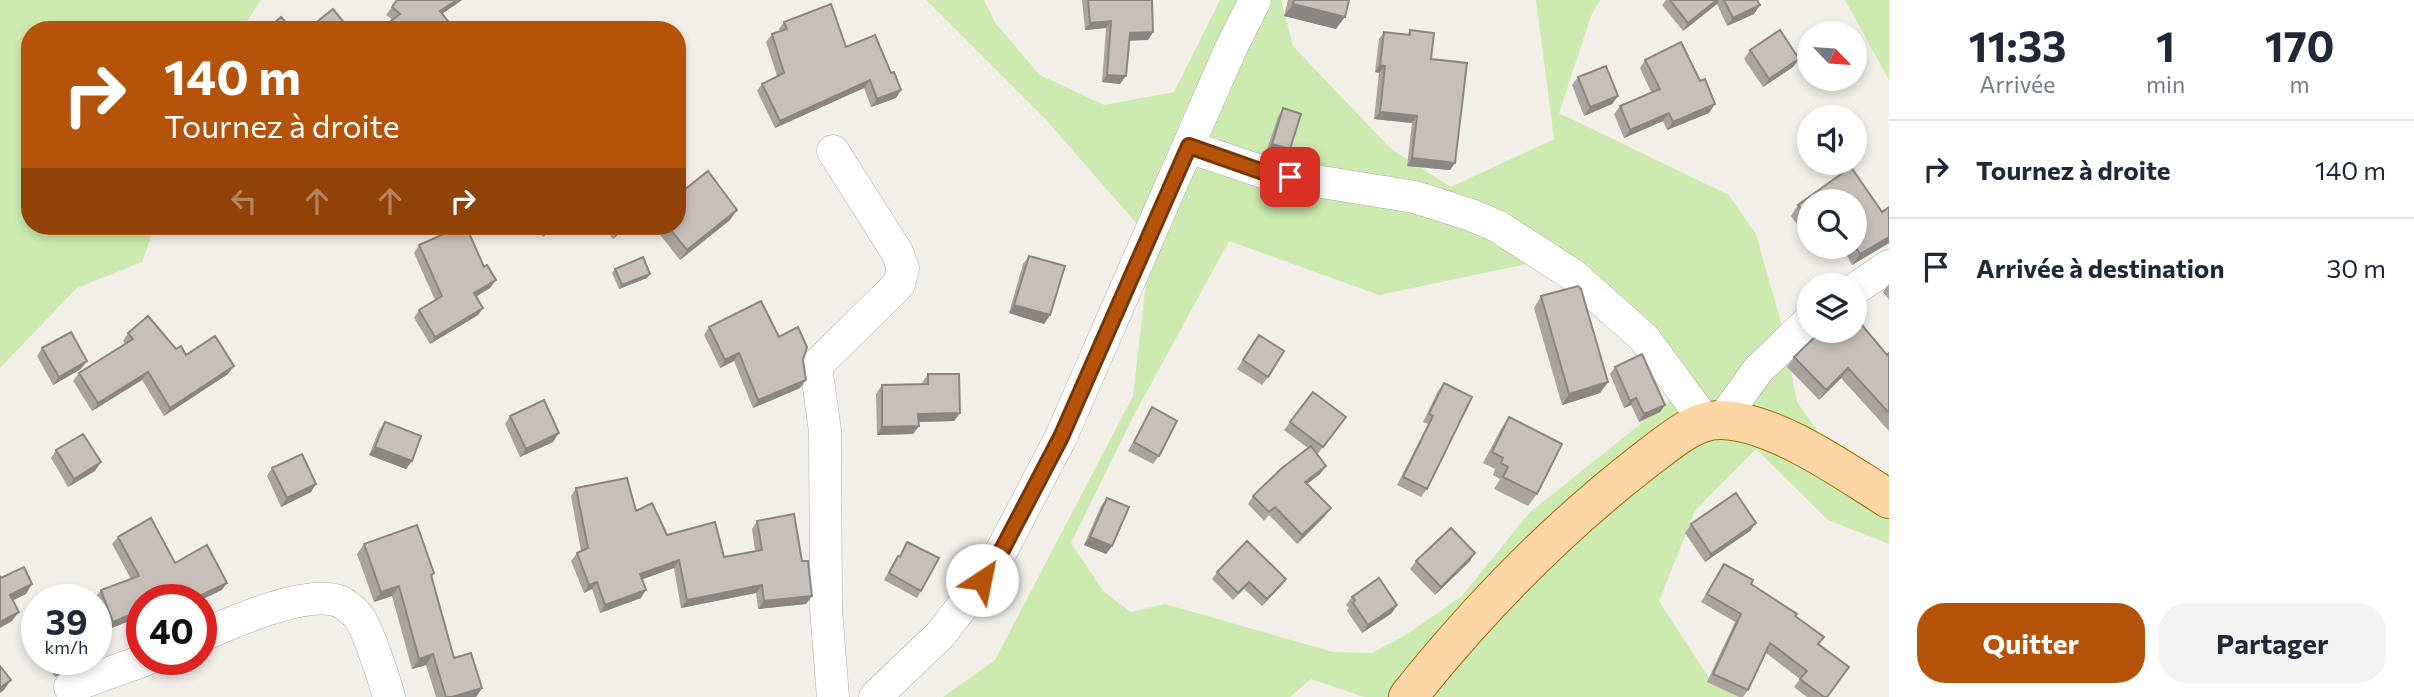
<!DOCTYPE html>
<html lang="fr">
<head>
<meta charset="utf-8">
<style>
	:root { --surface:#fff; --page:#f2f2f3; --text:#1f2937; --muted:#747a83; --line:#e0e1e3; --accent:#b45309 }
	body { margin:0; font-family:Commissioner,sans-serif; background:var(--page); color:var(--text); height:100vh; display:flex; flex-direction:column; font-size:26px; white-space:nowrap }
	* { box-sizing:border-box; margin:0 }
	p { font-size:23px; color:var(--muted) }
	.icon { flex:none; width:38px; height:38px; fill:none; stroke:currentColor; stroke-width:2; stroke-linecap:round; stroke-linejoin:round }
	.map { position:relative; flex:1; overflow:hidden }
	.panel { display:flex; flex-direction:column; background:var(--surface); width:525px }
	.panel>* { flex:none }
	.top-card { position:absolute; left:21px; top:21px; width:665px; height:214px; border-radius:28px; box-shadow:0 4px 10px #0003; background:#b45309; color:#fff; overflow:hidden }
	.needle { width:46px; rotate:115deg }
	.fabs { position:absolute; left:1797px; top:21px; display:grid; gap:14px }
	.fabs a { display:grid; place-items:center; width:70px; height:70px; border-radius:50%; background:var(--surface); box-shadow:0 4px 10px #0003; font-size:35px }
	.speed { position:absolute; left:21px; top:584px; display:flex; gap:14px; font-size:35px; font-weight:700; text-align:center }
	.speed>* { display:grid; place-content:center; width:91px; height:91px; border-radius:50%; background:var(--surface); box-shadow:0 4px 10px #0003; line-height:1 }
	.speed small { font-size:18px; font-weight:400 }
	.speed .limit { border:10px solid #d22; background:#fff; color:#111 }
	.pin { position:absolute; display:grid; place-items:center; width:60px; height:60px; color:#fff; margin:-30px; border-radius:14px; box-shadow:0 4px 10px #0006 }
	.me { position:absolute; width:77px; margin:-38px; rotate:34deg; stroke-linejoin:round; filter:drop-shadow(0 0 5px #0008) }
	.turn { display:flex; align-items:center; gap:24px; height:147px; padding:0 28px; font-size:32px }
	.turn .icon { width:91px; height:91px; stroke-width:2.5 }
	.turn b { display:block; font-size:49px; line-height:60px }
	.lanes { display:flex; align-items:center; height:66px; padding:0 28px; background:#0003; justify-content:center; gap:35px; direction:ltr }
	.lanes .off { opacity:.35 }
	.eta { display:flex; justify-content:space-evenly; align-items:center; height:119px; text-align:center }
	.eta b { font-size:42px; font-weight:700; line-height:49px }
	.cta { display:flex; gap:14px; margin-top:auto; padding:14px 28px }
	.cta a { flex:1; height:80px; border-radius:28px; background:var(--accent); color:#fff; font-size:28px; font-weight:700; line-height:80px; text-align:center }
	.cta a+a { background:var(--page); color:var(--text) }
	ul { padding:0; list-style:none }
	li { display:flex; align-items:center; gap:21px; height:98px; padding:0 28px; border-top:2px solid var(--line) }
	li div { flex:1 }
	li b { display:block; font-size:26px }
	li em { font-style:normal }
	main { display:flex; flex:1; min-height:0 }
	.map>svg:first-child { display:block }
	.grass { fill:#cdebb0; fill-rule:evenodd }
	.lines { fill:none; stroke-linecap:round; stroke-linejoin:round }
	.minor-casing { stroke:#a9a9a9; stroke-width:33 }
	.major-casing { stroke:#a06b00; stroke-width:40 }
	.minor { stroke:#fff; stroke-width:32 }
	.major { stroke:#fcd6a4; stroke-width:38 }
	.wall { fill:#aba49e }
	.shaded-wall { fill:#8b8681 }
	.building { fill:#c7bfb8; stroke:#8b8681; stroke-width:2 }
	.route-casing { stroke:#753606; stroke-width:18 }
	.route { stroke:#b45309; stroke-width:12 }
</style>
</head>
<body>
<main>
<div class="map">
<svg width="1889" height="697" viewBox="0 0 1889 697">
	<rect width="100%" height="100%" fill="#f2efe9"/>
	<path class="grass" d="M0,0H261L241,30H30V226H155L142,262L77,288L0,368Z
		M926,0H984L996,24L1040,75L1104,105L1174,92L1220,0H1281L1293,46L1391,149L1451,187L1554,139L1536,0H1600L1591,16L1559,113L1729,195L1756,234L1783,330L1797,402L1854,482L1889,497V544L1828,520L1756,449L1695,511L1659,601L1711,681L1741,697H1364L1311,679L1290,697H943L995,660L1133,396L1151,240L1048,122ZM1229,241L1379,295L1546,260L1609,286L1656,336L1671,368L1668,402L1529,513L1462,596L1404,636L1372,653L1333,652L1165,604L1131,612L1104,592L1071,543L1133,417Z
		M1845,0H1889V80Z"/>
	<g class="lines">
		<defs>
			<path id="minor" d="M1189,147L1266,173L1415,197L1471,215L1497,226L1573,275L1644,338L1705,421
				M1855,289L1889,266
				M1722,420L1758,370L1810,320
				M201,636C233,622 308,588 341,602C346,605 355,612 358,616C367,626 385,682 389,697
				M70,687L145,660
				M833,697L826,609L825,431L816,366L899,284L903,268L897,252L833,151
				M875,697L940,635L971,595L1003,548L1061,437L1231,48L1255,0"/>
			<path id="major" d="M1408,697C1478,609 1555,530 1644,461C1666,445 1694,418 1722,420C1776,422 1844,471 1889,499"/>
		</defs>
		<use href="#minor" class="minor-casing"/>
		<use href="#major" class="major-casing"/>
		<use href="#minor" class="minor"/>
		<use href="#major" class="major"/>
	</g>
	<path class="wall" d="M397,0H462L442,14L393,20L386,15Z
		M1082,0H1152L1153,32L1148,40H1129L1120,84L1102,82L1106,28L1085,30Z
		M1288,0H1349L1336,29L1284,16Z
		M1666,0H1757L1760,5L1754,14L1727,26L1717,4L1683,31L1662,5Z
		M784,22L846,47L891,73L901,90L896,98L871,107L864,88L775,128L757,91L762,84L777,76L766,42L772,34L780,31L779,29Z
		M1410,30L1431,59L1450,170L1407,166L1412,123L1374,119L1379,73L1375,72L1379,39L1384,32L1407,35Z
		M1750,50L1799,59L1793,67L1763,87L1744,59Z
		M1645,60L1709,113L1667,130L1663,121L1624,138L1614,114L1620,106L1651,92L1640,68Z
		M1578,77L1618,96L1612,104L1584,116L1572,85Z
		M1283,108L1290,149L1284,157L1266,152L1278,117Z
		M1851,167L1882,212L1889,207V243L1852,265L1842,247H1855V201H1810V243L1791,216L1798,205Z
		M730,220L680,260L653,226H677Z
		M533,226H556L543,237Z
		M602,226H628L613,239Z
		M419,245L484,267L496,280L490,288L476,297L483,308L478,315L430,344L414,318L419,310L435,300L414,253Z
		M1812,247H1827L1817,254Z
		M1029,256L1050,315L1044,324L1009,313L1023,264Z
		M615,269L647,278L619,289L612,273Z
		M1889,284V300L1883,292Z
		M1541,296L1608,382L1600,393L1562,405L1534,308Z
		M709,327L779,337L800,388L753,408L734,361L720,368L704,335Z
		M128,333L176,349L186,355L228,374L164,416L142,380L92,411L73,381L79,373L125,344L123,341Z
		M1253,343L1268,377L1262,385L1237,369Z
		M42,348L81,369L53,385L37,356Z
		M1889,353V431L1841,378L1819,400L1787,367L1794,357L1887,355Z
		M1615,367L1665,405L1660,412L1639,422L1631,405L1624,408L1610,374Z
		M928,374L960,413L954,421L919,422V426L913,434L877,435L876,394L882,385L922,384V383Z
		M1444,383L1427,489L1421,497L1397,485L1428,424L1423,422L1438,391Z
		M1152,407L1159,456L1153,464L1128,451L1147,416Z
		M510,416L553,442L520,457L505,424Z
		M1509,417L1537,494L1528,506L1494,489L1500,479L1493,475L1495,469L1483,463L1501,429Z
		M385,422L412,461L406,469L369,455L379,430Z
		M1290,422L1340,425L1317,455L1326,466L1320,474L1307,484L1331,508L1325,516L1297,544L1269,515L1264,521L1248,504L1253,496L1308,448L1284,430Z
		M56,450L95,471L68,487L51,458Z
		M272,468L316,484L311,492L281,507L267,476Z
		M576,488L636,511L667,535L724,557L755,551L752,529L757,521L802,561L812,596L806,604L758,609L756,593L681,608L674,568L642,579L641,598L600,613L592,589L584,593L571,561L577,553L581,551L571,496Z
		M1107,498L1112,546L1106,554L1084,545L1101,506Z
		M1756,523L1750,531L1705,562L1685,533L1691,524Z
		M118,537L175,563L222,590L142,600L107,630L95,598L101,590L131,579L112,544Z
		M907,542L921,591L917,598L884,580L893,563L898,556L899,557Z
		M364,544L434,573L432,577L454,658L482,688L476,697H436L426,665L412,669L392,596L374,602L357,554Z
		M1416,561H1470L1435,595L1410,569Z
		M1724,564L1795,616L1818,644L1827,697H1807L1794,687L1800,679L1766,653L1748,690L1743,697H1739L1707,682L1735,622L1701,602Z
		M1217,572L1286,579L1281,586L1262,606L1244,589L1233,600L1212,579Z
		M1352,597L1392,613L1362,633L1347,611L1349,608L1346,605Z
		M44,660H73L74,663L71,667L55,677Z"/>
	<path class="shaded-wall" d="M457,0H462L435,19L440,11Z
		M1717,0H1719L1717,4L1683,31L1688,23Z
		M1293,4L1345,17L1336,29L1284,16Z
		M1760,5L1754,14L1727,26L1733,18Z
		M1111,21L1106,28L1085,30L1090,23Z
		M1153,32L1148,40L1124,41L1130,33Z
		M1799,59L1793,67L1763,87L1769,79Z
		M1380,65L1385,66L1379,73L1375,72Z
		M1107,75L1126,76L1120,84L1102,82Z
		M870,80L864,88L775,128L780,121Z
		M901,90L896,98L871,107L877,99Z
		M1618,96L1612,104L1584,116L1590,107Z
		M1715,104L1709,113L1667,130L1673,122Z
		M1380,112L1417,116L1412,123L1374,119Z
		M1669,113L1663,121L1624,138L1630,130Z
		M1272,144L1290,149L1284,157L1266,152Z
		M1412,158L1455,163L1450,170L1407,166Z
		M737,210L730,220L680,260L687,250Z
		M552,226H556L543,237L550,227Z
		M624,226H628L613,239L620,229Z
		M1889,237V243L1852,265L1860,254Z
		M1822,247H1827L1817,254Z
		M650,274L647,278L619,289L622,285Z
		M496,280L490,288L468,301L474,293Z
		M1014,305L1050,315L1044,324L1009,313Z
		M483,308L478,315L430,344L435,337Z
		M739,353L734,361L720,368L725,360Z
		M87,361L81,369L53,385L59,377Z
		M234,366L228,374L164,416L170,408Z
		M1848,368L1841,378L1819,400L1826,390Z
		M148,372L142,380L92,411L98,403Z
		M806,380L800,388L753,408L758,400Z
		M1608,382L1600,393L1562,405L1569,394Z
		M1636,398L1631,405L1624,408L1630,401Z
		M1665,405L1660,412L1639,422L1644,414Z
		M960,413L954,421L913,422L918,414Z
		M919,426L913,434L877,435L882,427Z
		M559,433L553,442L520,457L526,449Z
		M375,447L412,461L406,469L369,455Z
		M101,462L95,471L68,487L74,479Z
		M1326,466L1320,474L1299,490L1305,482Z
		M316,484L311,492L281,507L287,498Z
		M1331,508L1325,516L1297,544L1302,535Z
		M1756,523L1750,531L1705,562L1711,554Z
		M1090,537L1112,546L1106,554L1084,545Z
		M1475,553L1470,561L1435,595L1441,587Z
		M679,560L674,568L635,582L640,574Z
		M1286,579L1281,586L1262,606L1267,599Z
		M597,582L592,589L584,593L589,585Z
		M227,583L222,590L201,600H191Z
		M32,584L26,594L4,605L10,595Z
		M762,585L756,593L681,608L687,600Z
		M399,586L392,596L374,602L381,592Z
		M646,590L641,598L600,613L605,605Z
		M812,596L806,604L758,609L764,601Z
		M1397,605L1392,613L1362,633L1368,625Z
		M142,610V616L107,630L113,622Z
		M19,612L12,621L0,628V622Z
		M433,654L426,665L412,669L419,659Z
		M74,663L71,667L55,677L58,673Z
		M11,680L4,690L0,693V688Z
		M482,688L476,697H452Z"/>
	<path class="building" d="M397,0H457L440,11L455,30H379L400,14L392,7Z
		M1088,0H1152L1153,32L1130,33L1126,76L1107,75L1111,21L1090,23Z
		M1294,0H1349L1345,17L1293,4Z
		M1670,0H1717L1688,23Z
		M1724,0H1757L1760,5L1733,18Z
		M831,4L846,47L875,35L891,73L894,72L901,90L877,99L870,80L780,121L762,84L784,73L772,34L787,29L784,22Z
		M333,9L350,30H308V29Z
		M281,17L293,30H266Z
		M1410,30L1434,33L1431,59L1467,63L1455,163L1412,158L1417,116L1380,112L1385,66L1380,65L1384,32L1410,35Z
		M1780,30L1799,59L1769,79L1750,50Z
		M1681,42L1700,81L1705,79L1715,104L1673,122L1669,113L1630,130L1620,106L1660,89L1645,60Z
		M1606,66L1618,96L1590,107L1578,77Z
		M1283,108L1301,114L1290,149L1272,144Z
		M1851,167L1882,212L1889,207V237L1860,254L1855,246V201H1810V221L1798,205Z
		M708,171L737,210L687,250L668,226H677V193L678,195Z
		M462,226H466L484,267L487,265L496,280L474,293L483,308L435,337L419,310L442,296L419,245Z
		M1029,256L1065,266L1050,315L1014,305Z
		M643,257L650,274L622,285L615,269Z
		M1578,286L1581,289L1608,382L1569,394L1541,296Z
		M761,301L779,337L798,327L807,347L803,360L806,380L758,400L739,353L725,360L709,327Z
		M148,316L176,349L181,346L186,355L215,336L234,366L170,408L148,372L98,403L79,373L133,339L128,333Z
		M1861,324L1887,355L1889,353V413L1848,368L1826,390L1794,357L1821,331H1855V329Z
		M71,332L87,361L59,377L42,348Z
		M1259,335L1284,351L1268,377L1243,360Z
		M1642,354L1665,405L1644,414L1636,398L1630,401L1615,367Z
		M928,374H959L960,413L918,414L919,426L882,427V385L928,384Z
		M1444,383L1472,397L1427,489L1403,477L1433,416L1429,414Z
		M1313,392L1346,417L1323,447L1290,422Z
		M544,400L559,433L526,449L510,416Z
		M1152,407L1177,421L1159,456L1134,442Z
		M1509,417L1562,444L1537,494L1503,477L1508,467L1501,463L1503,458L1492,452Z
		M385,422L421,436L412,461L375,447Z
		M83,434L101,462L74,479L56,450Z
		M1311,446L1326,466L1305,482L1331,508L1302,535L1275,507L1269,512L1253,496L1282,468Z
		M302,454L316,484L287,498L272,468Z
		M627,478L636,511L652,503L667,535L715,522L724,557L762,550L757,521L794,514L802,561H808L812,596L764,601L762,585L687,600L679,560L640,574L646,590L605,605L597,582L589,585L577,553L588,548L576,488Z
		M1736,493L1756,523L1711,554L1691,524Z
		M1107,498L1129,507L1112,546L1090,537Z
		M151,518L175,563L207,545L227,583L191,600H142V610L113,622L101,590L139,576L118,537Z
		M417,525L434,573L431,575L454,658L471,653L482,688L452,697H446L433,654L419,659L399,586L381,592L364,544Z
		M1451,528L1475,553L1441,587L1416,561Z
		M1247,541L1286,579L1267,599L1249,582L1238,593L1217,572Z
		M907,542L939,558L921,591L889,573L898,556L900,557Z
		M1724,564L1753,580L1751,584L1797,614L1795,616L1824,637L1818,644L1849,667L1827,697H1824L1800,679L1807,671L1770,643L1748,690L1713,674L1741,614L1707,594Z
		M24,567L32,584L10,595L19,612L0,622V576L1,578Z
		M1379,578L1397,605L1368,625L1353,603L1355,600L1352,597Z
		M50,660H73L74,663L58,673Z
		M0,666L11,680L0,688Z"/>
	<g class="lines">
		<defs>
			<path id="route" d="M982,580L1003,548L1061,437L1189,146L1266,173L1290,177"/>
		</defs>
		<use href="#route" class="route-casing"/>
		<use href="#route" class="route"/>
	</g>
</svg>
<div class="fabs">
<a><svg class="needle" viewBox="-14 -14 28 28"><path d="M0-13l5 13h-10z" fill="#e53935"/><path d="M0 13l5-13h-10z" fill="#747a83"/></svg></a>
<a><svg class="icon" aria-label="sound" viewBox="0 0 24 24"><path d="M4 9h4l5-4v14l-5-4H4zM17 9q2 3 0 6"/></svg></a>
<a><svg class="icon" aria-label="search" viewBox="0 0 24 24"><circle cx="10" cy="10" r="6"/><path d="M15 15l6 6"/></svg></a>
<a><svg class="icon" aria-label="layers" viewBox="0 0 24 24"><path d="M12 4l9 5-9 5-9-5zM3 14l9 5 9-5"/></svg></a>
</div>
<div class="speed"><div>39<small>km/h</small></div><div class="limit">40</div></div>
<div class="pin" style="left:1290px;top:177px;background:#d93025"><svg class="icon" aria-label="arrive" viewBox="0 0 24 24"><path d="M6 21V4h12l-3 4 3 4H6"/></svg></div>
<svg class="me" style="left:982px;top:580px" viewBox="-20 -20 40 40"><circle r="19" fill="#fff"/><path d="M0-13L10 11 0 6-10 11z" fill="#b45309"/></svg>
<div class="top-card">
<div class="turn"><svg class="icon" aria-label="right" viewBox="0 0 24 24"><path d="M7 20v-9h11M14 6l5 5-5 5"/></svg><div><b>140 m</b>Tournez à droite</div></div>
<div class="lanes"><svg class="icon off" aria-label="left" viewBox="0 0 24 24"><path d="M17 20v-9H6M10 6l-5 5 5 5"/></svg><svg class="icon off" aria-label="ahead" viewBox="0 0 24 24"><path d="M12 20V5M6 11l6-6 6 6"/></svg><svg class="icon off" aria-label="ahead" viewBox="0 0 24 24"><path d="M12 20V5M6 11l6-6 6 6"/></svg><svg class="icon" aria-label="right" viewBox="0 0 24 24"><path d="M7 20v-9h11M14 6l5 5-5 5"/></svg></div>
</div>
</div>
<section class="panel">
<div class="eta">
<div><b>11:33</b><p>Arrivée</p></div>
<div><b>1</b><p>min</p></div>
<div><b>170</b><p>m</p></div>
</div>
<ul>
<li><svg class="icon" aria-label="right" viewBox="0 0 24 24"><path d="M7 20v-9h11M14 6l5 5-5 5"/></svg><div><b>Tournez à droite</b></div><em>140 m</em></li>
<li><svg class="icon" aria-label="arrive" viewBox="0 0 24 24"><path d="M6 21V4h12l-3 4 3 4H6"/></svg><div><b>Arrivée à destination</b></div><em>30 m</em></li>
</ul>
<div class="cta"><a>Quitter</a><a>Partager</a></div>
</section>
</main>
</body>
</html>
